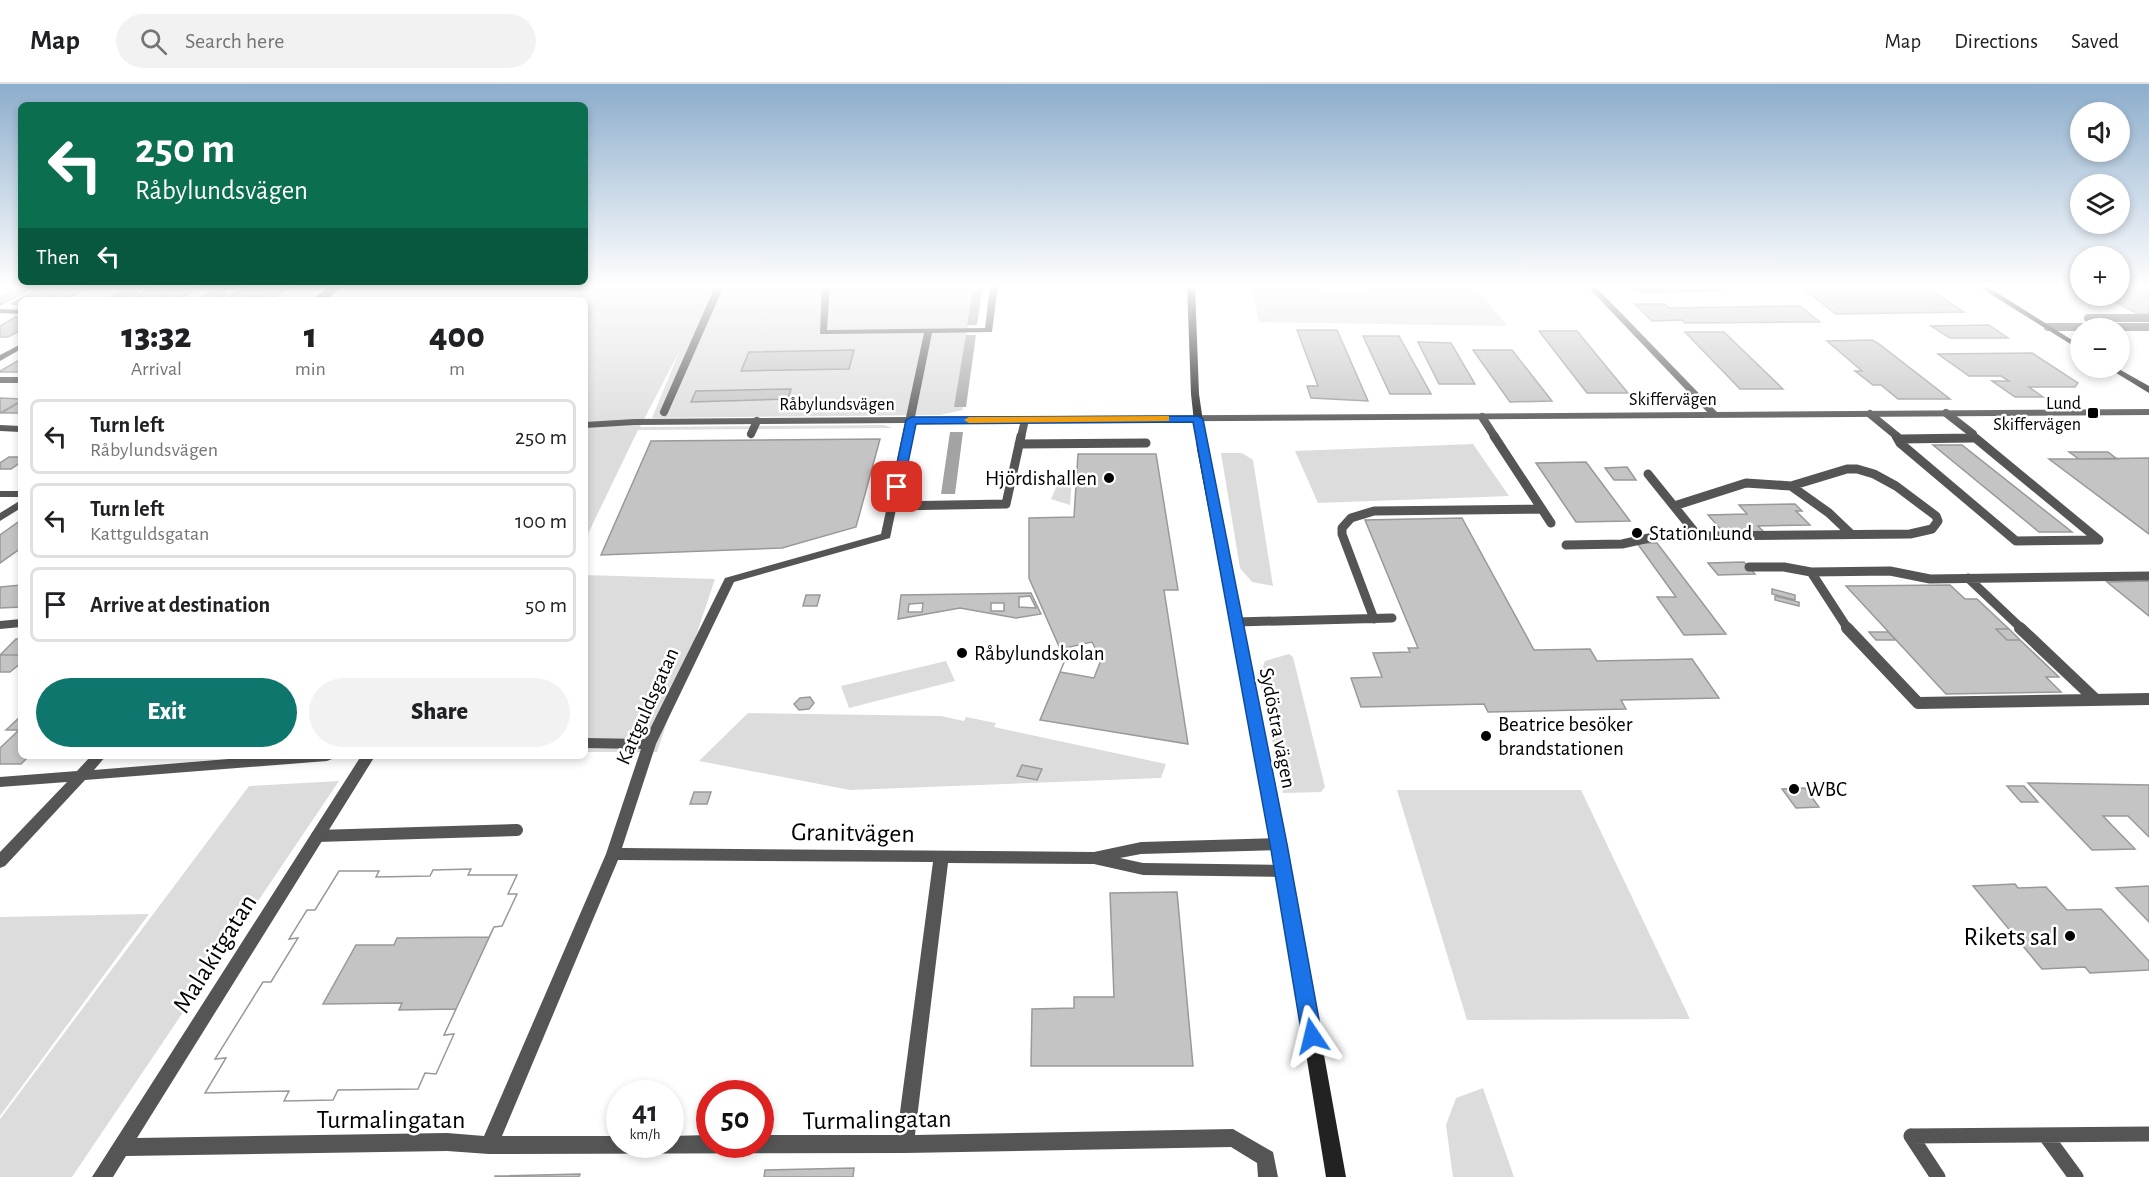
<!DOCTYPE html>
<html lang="en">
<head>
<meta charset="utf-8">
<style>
	:root { --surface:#fff; --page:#f2f2f2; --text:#202124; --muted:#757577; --line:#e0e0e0; --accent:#0f766e }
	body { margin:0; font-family:"Alegreya Sans",sans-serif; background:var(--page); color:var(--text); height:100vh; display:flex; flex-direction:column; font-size:22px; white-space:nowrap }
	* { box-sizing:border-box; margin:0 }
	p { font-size:20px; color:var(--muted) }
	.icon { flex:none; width:33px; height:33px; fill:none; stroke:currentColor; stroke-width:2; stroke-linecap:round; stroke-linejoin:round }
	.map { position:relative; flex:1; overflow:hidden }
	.panel { position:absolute; left:18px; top:213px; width:570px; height:462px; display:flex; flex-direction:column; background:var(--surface); border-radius:9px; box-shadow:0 3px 9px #0003 }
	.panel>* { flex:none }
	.top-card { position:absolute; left:18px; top:18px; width:570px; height:183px; border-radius:9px; box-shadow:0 3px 9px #0003; background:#0b6e4f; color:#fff; overflow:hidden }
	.buttons { position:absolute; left:2070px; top:18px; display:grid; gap:12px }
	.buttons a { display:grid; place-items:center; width:60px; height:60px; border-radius:50%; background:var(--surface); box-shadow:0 3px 9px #0003; font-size:30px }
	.speed { position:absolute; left:606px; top:996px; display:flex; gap:12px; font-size:30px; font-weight:700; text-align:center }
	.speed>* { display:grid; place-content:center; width:78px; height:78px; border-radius:50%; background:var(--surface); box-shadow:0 3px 9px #0003; line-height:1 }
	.speed small { font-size:15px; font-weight:400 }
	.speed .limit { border:9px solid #d22; background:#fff; color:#111 }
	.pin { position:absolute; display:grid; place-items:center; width:51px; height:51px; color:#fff; margin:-26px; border-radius:12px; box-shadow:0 3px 9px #0006 }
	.me { position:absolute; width:66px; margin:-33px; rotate:350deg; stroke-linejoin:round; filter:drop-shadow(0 0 4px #0008) }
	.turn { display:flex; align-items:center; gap:21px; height:126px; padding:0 18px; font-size:27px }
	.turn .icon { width:78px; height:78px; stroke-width:2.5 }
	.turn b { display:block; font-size:42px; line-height:51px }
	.then { display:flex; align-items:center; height:57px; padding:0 18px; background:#0003; gap:12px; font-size:22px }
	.eta { display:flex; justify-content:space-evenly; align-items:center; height:102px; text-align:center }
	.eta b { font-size:36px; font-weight:800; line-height:42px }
	.cta { display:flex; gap:12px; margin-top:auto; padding:12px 18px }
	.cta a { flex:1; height:69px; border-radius:36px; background:var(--accent); color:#fff; font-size:24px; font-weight:800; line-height:69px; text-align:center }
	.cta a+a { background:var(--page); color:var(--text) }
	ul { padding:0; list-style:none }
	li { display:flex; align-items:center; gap:18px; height:75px; margin:0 12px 9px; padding:0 6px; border:3px solid var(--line); border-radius:9px }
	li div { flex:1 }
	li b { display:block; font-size:22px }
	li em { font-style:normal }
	header { display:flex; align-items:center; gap:36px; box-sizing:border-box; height:84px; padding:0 30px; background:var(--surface); border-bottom:2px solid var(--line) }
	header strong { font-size:28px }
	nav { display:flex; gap:33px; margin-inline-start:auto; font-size:21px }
	.search { width:420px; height:54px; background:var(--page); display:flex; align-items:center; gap:15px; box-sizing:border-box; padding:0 21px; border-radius:33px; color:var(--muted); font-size:22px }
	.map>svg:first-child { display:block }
	.green { fill:#dcdcdc }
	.water { fill:#a3a3a3 }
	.building { fill:#c4c4c4; stroke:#999; stroke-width:1.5; fill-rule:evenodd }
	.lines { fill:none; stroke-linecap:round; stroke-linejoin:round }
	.lane-far3 { stroke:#555; stroke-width:8 }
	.lane-far2 { stroke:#555; stroke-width:9 }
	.lane-far1 { stroke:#555; stroke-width:12 }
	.lane { stroke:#555; stroke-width:15 }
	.street { fill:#555; fill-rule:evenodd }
	.secondary { fill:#222; fill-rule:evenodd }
	.route { fill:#1a73e8; stroke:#114b97; stroke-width:1.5 }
	.slow { fill:#f59e0b }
	.poi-dot { fill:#000; stroke:#fff; stroke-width:2 }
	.labels { text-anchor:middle; stroke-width:5; stroke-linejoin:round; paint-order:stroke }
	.far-street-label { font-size:18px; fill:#000; stroke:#fff }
	.far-poi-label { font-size:18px; fill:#000; stroke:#fff; text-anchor:end }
	.poi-label { font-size:21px; fill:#000; stroke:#fff; text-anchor:start }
	.street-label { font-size:21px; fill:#000; stroke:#fff }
	.near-street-label { font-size:26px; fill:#000; stroke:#fff }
	.near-poi-label { font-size:26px; fill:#000; stroke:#fff; text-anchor:end }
</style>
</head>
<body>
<header>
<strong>Map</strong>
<div class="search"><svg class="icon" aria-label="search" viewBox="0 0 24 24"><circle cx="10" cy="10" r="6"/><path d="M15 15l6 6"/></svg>Search here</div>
<nav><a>Map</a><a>Directions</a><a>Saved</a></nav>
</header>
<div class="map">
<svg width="2149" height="1093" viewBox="0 0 2149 1093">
	<rect width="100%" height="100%" fill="#fff"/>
	<path class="green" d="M583,201H974L960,296L963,326L940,331L652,334L680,266L640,343L884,341L892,344L638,346L585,456V223L589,213L576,214Z
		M1252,201H1314L1316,205L1477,204L1507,242L1259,238Z
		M1473,360L1509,412L1318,419L1295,367Z
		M1221,369H1242L1253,376L1273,502L1252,498L1240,484Z
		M1072,396L1070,421L1051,415L1059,397Z
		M585,491L715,495L657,668H585Z
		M1289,570L1293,573L1325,703L1321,708L1283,709L1259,593L1265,577Z
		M946,577L955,597L849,624L841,602Z
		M748,629L941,632L964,637L966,633L996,639L994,643L1166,680L1161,694L850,706L699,677Z
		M339,697L72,1093H0V1035L249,702Z
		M1397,706H1581L1690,935L1467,936Z
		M149,830L0,1032V833Z
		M1483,1004L1514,1093H1453L1446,1041L1456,1014Z"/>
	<path class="water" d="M974,201H983L977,241H967Z
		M966,251H976L966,323H954Z
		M950,348H963L955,410H941Z"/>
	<path class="building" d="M46,201H71L44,216H21V220H11Z
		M71,201H91L65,216H44Z
		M156,201H181L157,216H131Z
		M181,201H201L178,216H157Z
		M247,201H272L250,216H225Z
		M272,201H291L270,216H250Z
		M1630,201H1714L1721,207L1637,208Z
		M2120,201H2149V230H2138L2104,212H2120Z
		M1927,204L1964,228L1836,230L1804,205Z
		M11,207H27L0,221V213Z
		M213,207H224L220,210H226L216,216H199Z
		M120,208L136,209L123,216H107Z
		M1635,220H1665L1669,224L1800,222L1820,238L1685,239L1682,236L1652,237Z
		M15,233H21V246L8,253H0V242Z
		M1989,241L2008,254H1950L1931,242Z
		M1297,246H1337L1368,317L1311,314L1307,302H1318Z
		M1539,247H1577L1628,309H1587Z
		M1685,248H1724L1783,305H1740Z
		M1363,252H1399L1431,310H1390Z
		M1872,256L1879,260L1950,315H1898L1881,301H1873L1855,287H1862L1827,257Z
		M1418,258L1451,259L1475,300H1439Z
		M854,266L849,285L741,287L749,268Z
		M1473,266H1512L1552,317L1510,318Z
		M2032,269L2078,299L2075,303H2029L2043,313H2015L1992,297H2009L2001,292H1969L1938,270Z
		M21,275V288H0V287Z
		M791,305L788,315L691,318L696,307Z
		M0,314L21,315V317L0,329Z
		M21,317V329H2Z
		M880,355L856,443L782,464L601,471L651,357Z
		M1933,361H1962L2072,448H2039Z
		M2069,368H2108L2117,375H2079Z
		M1078,370H1156L1178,506H1164L1188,660L1040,636L1065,576L1029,494V434L1074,433Z
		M9,373H21V378L11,385H0V379Z
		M2149,374V450L2049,375H2079Z
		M1586,378L1630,437L1576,438L1536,379Z
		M1627,383L1636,396H1614L1605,384Z
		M1795,420L1802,427H1796L1810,441L1758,442L1764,448L1724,449L1708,431L1747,430L1739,421Z
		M1462,434L1534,566L1590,565L1597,577L1692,575L1719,614L1621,616L1626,625L1488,628L1484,620L1361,623L1351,594L1382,593L1373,569L1410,568L1408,564H1418L1365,436Z
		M21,436V464L0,479V451Z
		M1637,459H1657L1726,550L1684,551L1657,513H1676Z
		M1744,478L1755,490L1718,491L1708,479Z
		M2149,497V532L2107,498Z
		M21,501V523L0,524V503Z
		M1950,501L1965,515H1977L2009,545H1996L2007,556H2020L2059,593H2046L2061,608L1946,610L1846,502Z
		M1772,505L1795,511V516L1772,510Z
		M1031,509L1041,530L1016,534L960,524L898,535L901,511ZM1030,512L1036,524L1019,523V513ZM923,519L922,528H908L909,520ZM991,519H1004V527H991Z
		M806,511H820L817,522H803Z
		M1775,512L1799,518V522L1775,516Z
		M1996,545H2009L2020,556H2007Z
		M1869,548H1888L1896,556H1876Z
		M16,555H21V571H0Z
		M1092,558L1101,576L1094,594L1060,588L1065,576L1060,565Z
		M0,571H21V579L10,588H0Z
		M810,613L814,619L809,625L799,626L794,620L800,614Z
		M21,632V672H29L21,680H0V664L19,646H6Z
		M1022,681L1042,685L1037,696L1017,692Z
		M2028,699L2149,701V753L2128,732H2103L2135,765L2092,766Z
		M2007,702H2024L2038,718H2021Z
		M1805,704L1819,723L1796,724L1782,705Z
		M694,708H711L707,720H690Z
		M471,785L468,791H517L508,810H517L502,842L494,843L444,951L454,950L436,990L425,989L418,1005L338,1006L333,1016L284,1017L289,1007L205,1009L226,974L215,975L263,898H271L298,854L289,855L307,826H315L339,787H379L376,793L430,792L433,786Z
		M471,785L468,791H517L508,810H517L502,842L494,843L489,853L397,854L394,861H356L323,920L402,919L399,926L456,925L444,951L454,950L436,990L425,989L418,1005L338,1006L333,1016L284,1017L289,1007L205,1009L226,974L215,975L263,898H271L298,854L289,855L307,826H315L339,787H379L376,793L430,792L433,786Z
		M2015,800L2018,804L2046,803L2067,826L2101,825L2149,877V886L2090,889L2085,883L2042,885L1973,802Z
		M2148,802L2149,803V838L2116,804Z
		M1177,808L1193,982H1031L1032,925L1074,924V913H1114L1110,809Z
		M854,1084L853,1093H764L765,1086Z
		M580,1090L579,1093H495V1092Z"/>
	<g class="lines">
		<path class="lane-far3" d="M319,216L338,201
			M2088,234H2149
			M2048,243H2149
			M664,328L720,201
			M1946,329L1973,350L1972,353
			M1870,330L1898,353
			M1482,333L1495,353
			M751,350L757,337
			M1021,353L1025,336"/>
		<path class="lane-far2" d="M1494,352L1551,439
			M1896,352L1900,359L2016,457L2099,456L1973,352
			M1900,355L1972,354
			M1019,360L1146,359
			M1791,402L1829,429L1851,450
			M893,422L1006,420L1021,352
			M1674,422L1746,399L1791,402L1847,385H1857L1874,390L1896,402L1936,432L1938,437L1932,445L1910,450L1698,452
			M1566,461L1622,460L1658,452H1698L1648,390
			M1749,483H1784L1811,488
			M1968,494L2022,545
			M1374,535L1342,450V444L1351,434L1374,427L1542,425
			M1236,538L1392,534
			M1848,545L1811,488L1890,487L1930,495L2149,492"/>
		<path class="lane-far1" d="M1847,544L1918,619L2149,615
			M2020,544L2096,616
			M317,752L517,746"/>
		<path class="lane" d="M1911,1052L2149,1050
			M1911,1052L1938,1093
			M2046,1052L2076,1093"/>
		<path class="street" d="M822,201H830L827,246L985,244L990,201H998L992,248L932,249L915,333L1707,328L1586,201H1594L1717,328L2149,325V331L914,339L890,454L734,498L656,660L622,764L1094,768L1141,758L1279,754L1284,756L1286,760L1284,764L1279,766L1141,770L1120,774L1143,779L1283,781L1288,783L1291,787L1288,791L1283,793L1143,791L1094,780L948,779L915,1051L1233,1045L1273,1068L1278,1093H1258L1257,1079L1231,1063L905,1069L489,1070L447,1067L126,1072L113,1093H92L361,672H375L137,1054L447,1049L484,1052L606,770L641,665L585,664V654L645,655L725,494L881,450L905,339L634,341L585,344V338L634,335L906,333L924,249L820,250ZM618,776L933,778L897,1051H760V1060H710V1051L670,1052V1060H620V1052H502Z
			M0,225L21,226V230L0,229Z
			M21,260V265L0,277V271Z
			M0,293H21V299H0Z
			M0,341L21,342V348L0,347Z
			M0,407H21V413H0Z
			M21,416V424L0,437V429Z
			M21,535V543L0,545V537Z
			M91,672H106L94,686L266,672H334L332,675L327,677L85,696L5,782L0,784V768L67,698L0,703V693L77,687Z"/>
		<path class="secondary" d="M1187,201H1195L1199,310L1207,365L1286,760L1346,1093H1326L1272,760L1197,365L1191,310Z
			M1976,201H1985L2080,261V266Z
			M2108,284H2117L2149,302V309Z"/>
	</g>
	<linearGradient id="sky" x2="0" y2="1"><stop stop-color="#8cadcc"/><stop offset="0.57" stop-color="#fff"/><stop offset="1" stop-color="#fff" stop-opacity="0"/></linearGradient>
	<rect width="2149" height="354" fill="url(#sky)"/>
	<path class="route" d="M1198,332L1203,335L1287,760L1322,952L1319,958L1312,960L1305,958L1302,952L1270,760L1193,338L916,340L903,403L897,407L892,403L906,336L911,333Z"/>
	<path class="slow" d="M1166,332H1169V337L969,339L964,336L969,333Z"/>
	<g class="poi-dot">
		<rect x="2087" y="323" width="12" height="12" rx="3"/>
		<circle cx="1109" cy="394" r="6"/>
		<circle cx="1637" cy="449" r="6"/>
		<circle cx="962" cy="569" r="6"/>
		<circle cx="1486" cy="652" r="6"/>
		<circle cx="1794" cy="705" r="6"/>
		<circle cx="2070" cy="852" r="6"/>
	</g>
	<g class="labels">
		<g class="far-street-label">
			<text x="1673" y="321">Skiffervägen</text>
			<text x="837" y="326">Råbylundsvägen</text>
		</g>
		<g class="far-poi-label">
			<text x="2081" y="325">Lund<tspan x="2081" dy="21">Skiffervägen</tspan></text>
		</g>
		<g class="poi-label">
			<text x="1097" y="401" text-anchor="end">Hjördishallen</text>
			<text x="1649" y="456">Station Lund</text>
			<text x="974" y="576">Råbylundskolan</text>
			<text x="1498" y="647">Beatrice besöker<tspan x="1498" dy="24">brandstationen</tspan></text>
			<text x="1806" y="712">WBC</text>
		</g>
		<g class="street-label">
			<text transform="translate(647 622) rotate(-66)" y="7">Kattguldsgatan</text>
			<text transform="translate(1278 644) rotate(79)" y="7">Sydöstra vägen</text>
		</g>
		<g class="near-street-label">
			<text transform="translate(853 748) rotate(1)" y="9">Granitvägen</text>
			<text transform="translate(214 869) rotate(-58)" y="9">Malakitgatan</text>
			<text x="391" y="1044">Turmalingatan</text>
			<text transform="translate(877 1035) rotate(-1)" y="9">Turmalingatan</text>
		</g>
		<g class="near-poi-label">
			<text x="2058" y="861">Rikets sal</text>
		</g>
	</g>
</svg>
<div class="buttons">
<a><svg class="icon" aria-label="sound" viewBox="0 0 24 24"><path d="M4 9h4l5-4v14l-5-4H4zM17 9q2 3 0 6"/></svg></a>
<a><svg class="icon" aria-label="layers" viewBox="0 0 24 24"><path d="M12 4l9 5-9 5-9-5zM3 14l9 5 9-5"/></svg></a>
<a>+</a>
<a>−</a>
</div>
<div class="speed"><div>41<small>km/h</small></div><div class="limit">50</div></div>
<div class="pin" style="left:897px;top:403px;background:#d93025"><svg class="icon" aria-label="arrive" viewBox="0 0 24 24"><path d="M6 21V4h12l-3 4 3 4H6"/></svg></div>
<svg class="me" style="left:1312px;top:952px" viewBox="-20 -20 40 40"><path d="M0-17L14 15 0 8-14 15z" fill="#1a73e8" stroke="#fff" stroke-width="4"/></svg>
<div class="top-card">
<div class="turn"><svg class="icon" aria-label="left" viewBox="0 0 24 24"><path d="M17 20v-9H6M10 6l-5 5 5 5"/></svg><div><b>250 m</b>Råbylundsvägen</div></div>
<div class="then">Then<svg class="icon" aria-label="left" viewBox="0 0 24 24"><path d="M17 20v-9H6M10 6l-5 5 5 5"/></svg></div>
</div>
<section class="panel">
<div class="eta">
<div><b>13:32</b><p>Arrival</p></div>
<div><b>1</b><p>min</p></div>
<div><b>400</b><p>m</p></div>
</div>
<ul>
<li><svg class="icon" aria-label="left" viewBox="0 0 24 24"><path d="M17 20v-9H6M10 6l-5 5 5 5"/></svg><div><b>Turn left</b><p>Råbylundsvägen</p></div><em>250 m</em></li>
<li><svg class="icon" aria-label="left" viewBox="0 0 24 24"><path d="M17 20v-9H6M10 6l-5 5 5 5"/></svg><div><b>Turn left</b><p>Kattguldsgatan</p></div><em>100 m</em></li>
<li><svg class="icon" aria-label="arrive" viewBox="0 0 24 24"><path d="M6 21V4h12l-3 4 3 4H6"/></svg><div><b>Arrive at destination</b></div><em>50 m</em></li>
</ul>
<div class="cta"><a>Exit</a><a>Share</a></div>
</section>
</div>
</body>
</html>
